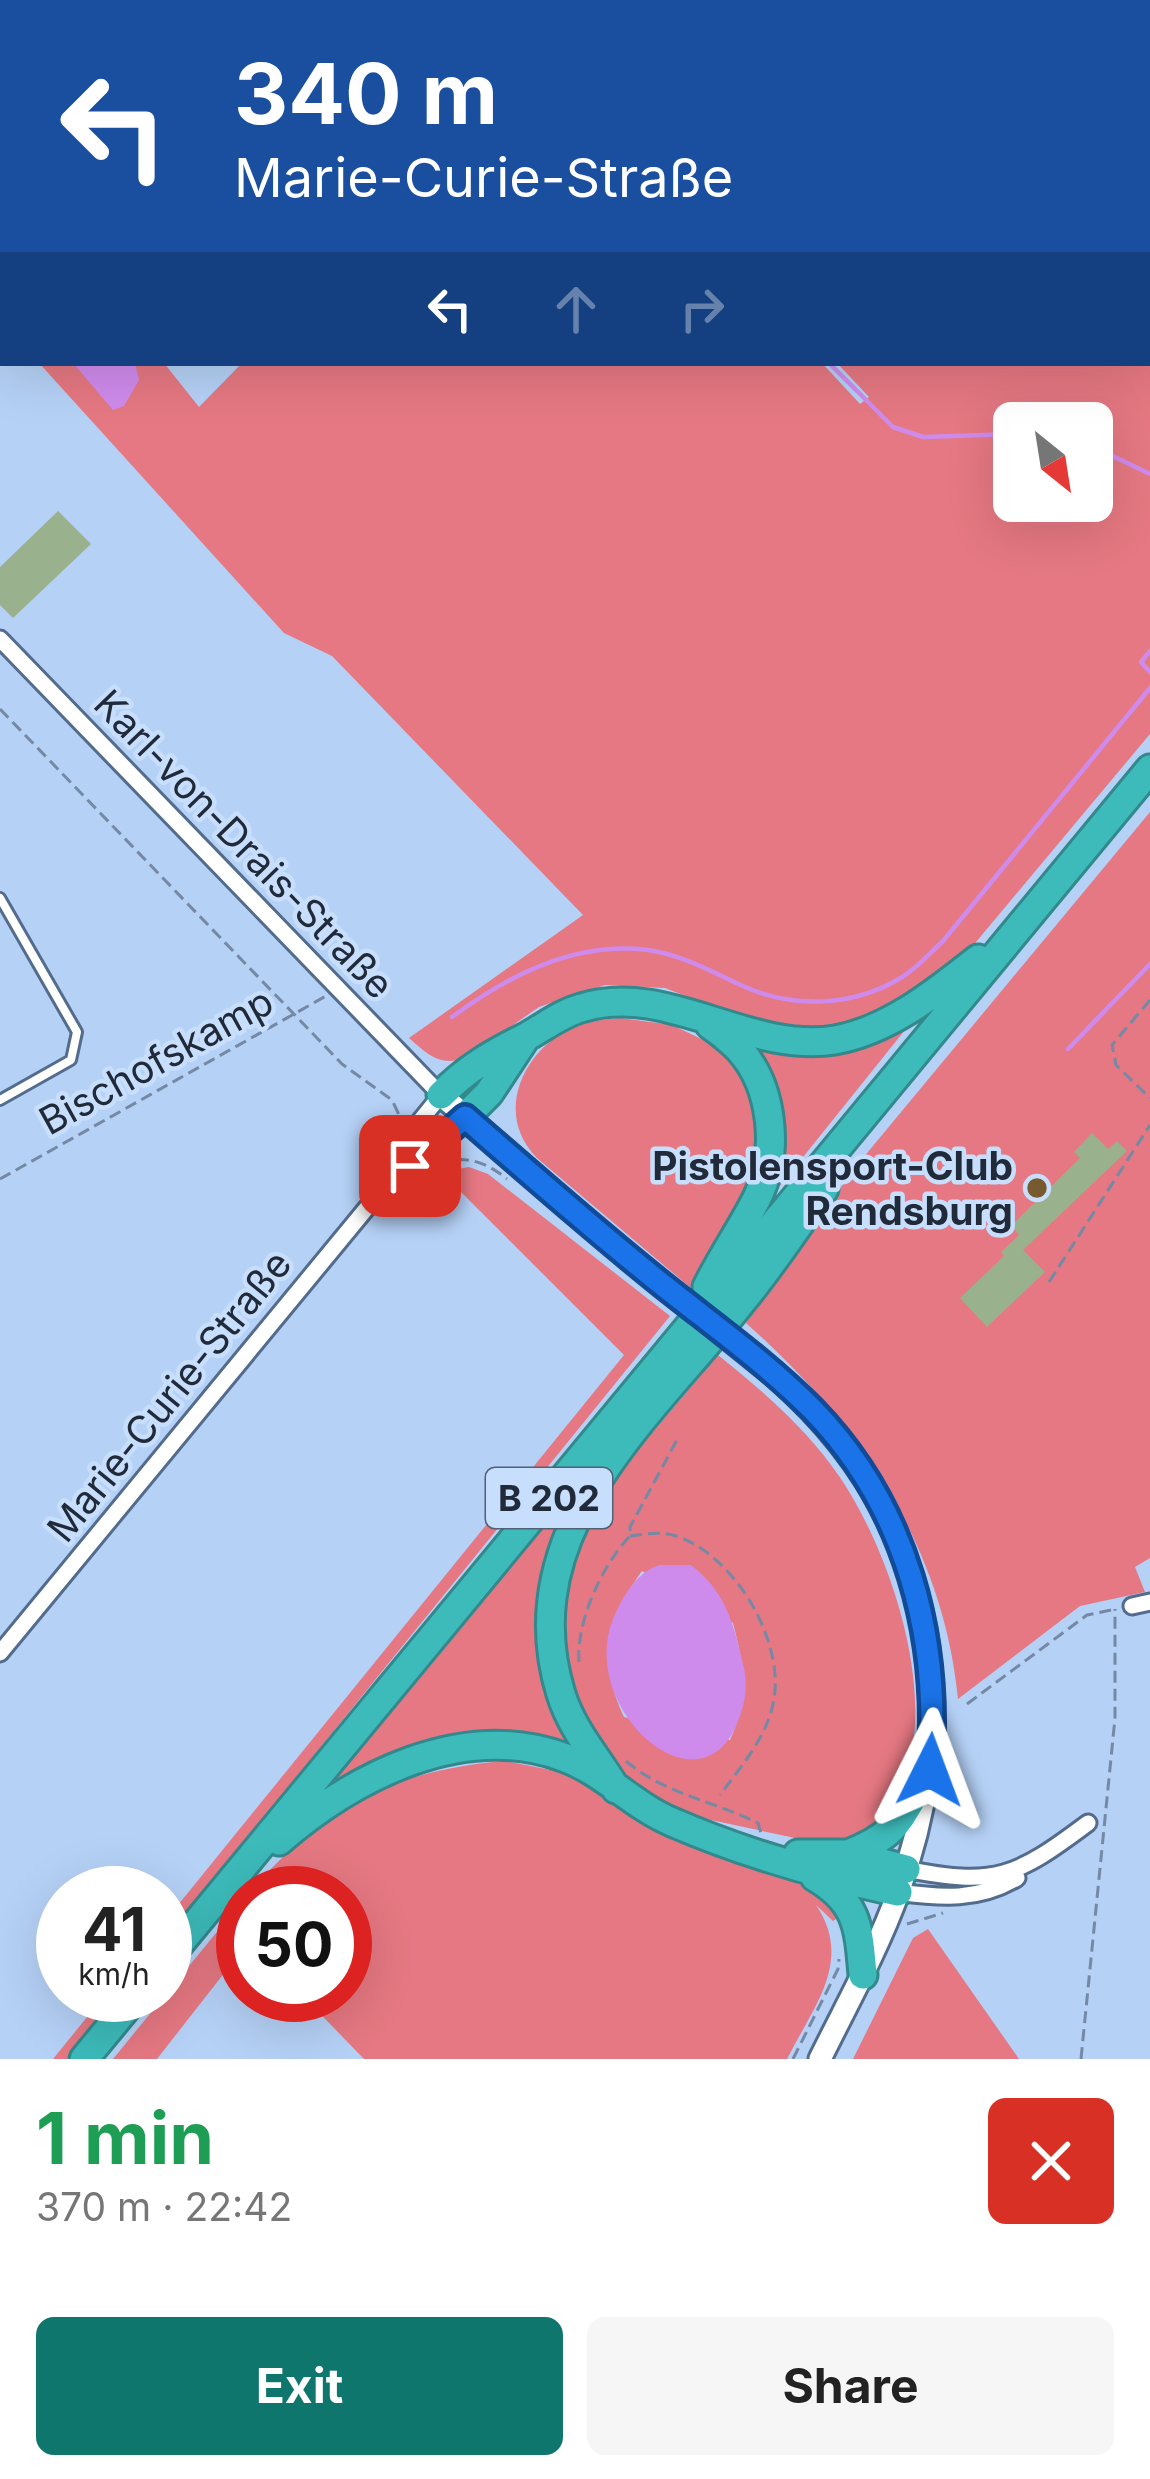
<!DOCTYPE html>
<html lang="en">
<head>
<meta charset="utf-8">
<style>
	:root { --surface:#fff; --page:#f6f6f6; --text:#222; --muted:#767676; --accent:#0f766e }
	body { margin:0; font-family:Inter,sans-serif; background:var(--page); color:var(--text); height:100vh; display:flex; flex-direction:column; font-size:45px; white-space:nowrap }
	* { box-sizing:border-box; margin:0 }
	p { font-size:39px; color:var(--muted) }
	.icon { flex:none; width:66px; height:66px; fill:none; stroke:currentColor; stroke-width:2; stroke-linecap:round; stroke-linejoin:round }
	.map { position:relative; height:2059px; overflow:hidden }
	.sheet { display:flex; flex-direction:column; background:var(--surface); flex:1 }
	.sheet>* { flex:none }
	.hud { position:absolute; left:0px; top:0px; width:1152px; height:366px; box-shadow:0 12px 48px #0002; background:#1a4fa0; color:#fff; overflow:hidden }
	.needle { width:78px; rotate:150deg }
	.controls { position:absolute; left:993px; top:402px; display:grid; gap:24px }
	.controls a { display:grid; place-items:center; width:120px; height:120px; border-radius:18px; background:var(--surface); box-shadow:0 12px 48px #0002; font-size:60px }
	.speed { position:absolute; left:36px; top:1866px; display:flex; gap:24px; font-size:60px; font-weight:700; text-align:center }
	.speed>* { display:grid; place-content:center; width:156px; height:156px; border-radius:50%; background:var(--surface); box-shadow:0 12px 48px #0002; line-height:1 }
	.speed small { font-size:30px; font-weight:400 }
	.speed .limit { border:18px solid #d22; background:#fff; color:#111 }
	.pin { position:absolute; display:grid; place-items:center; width:102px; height:102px; color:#fff; margin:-51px; border-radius:24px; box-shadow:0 6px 18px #0006 }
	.me { position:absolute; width:132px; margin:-66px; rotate:3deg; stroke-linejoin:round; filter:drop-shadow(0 0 9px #0008) }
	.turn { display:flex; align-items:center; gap:42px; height:252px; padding:0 36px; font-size:54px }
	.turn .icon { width:156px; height:156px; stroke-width:2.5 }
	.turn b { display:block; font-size:84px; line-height:102px }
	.lanes { display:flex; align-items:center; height:114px; padding:0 36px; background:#0003; justify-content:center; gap:60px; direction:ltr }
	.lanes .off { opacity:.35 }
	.round { display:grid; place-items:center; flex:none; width:126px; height:126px; border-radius:18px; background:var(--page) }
	.overview { display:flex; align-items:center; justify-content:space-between; height:204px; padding:0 36px }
	h1 { font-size:72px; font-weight:700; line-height:90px; color:#1e9e55 }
	.button { display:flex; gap:24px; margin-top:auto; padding:24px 36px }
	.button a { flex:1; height:138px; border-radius:18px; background:var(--accent); color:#fff; font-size:48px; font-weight:700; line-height:138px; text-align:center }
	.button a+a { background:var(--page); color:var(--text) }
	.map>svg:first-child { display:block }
	.green { fill:#e57882; fill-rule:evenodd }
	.water { fill:#cf8bec }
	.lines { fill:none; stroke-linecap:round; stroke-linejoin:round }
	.stream { stroke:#cf8bec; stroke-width:4.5 }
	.building { fill:#99b28d }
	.lane-casing { stroke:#536c8d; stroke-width:14 }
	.street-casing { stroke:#536c8d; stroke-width:21 }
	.secondary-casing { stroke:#536c8d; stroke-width:27 }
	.highway-casing { stroke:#33888c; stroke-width:33 }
	.path { stroke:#7589a4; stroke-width:3; stroke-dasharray:12 6; stroke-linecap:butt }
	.lane { stroke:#fff; stroke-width:8 }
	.street { stroke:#fff; stroke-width:15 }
	.secondary { stroke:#fff; stroke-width:21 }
	.highway { stroke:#3dbaba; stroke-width:27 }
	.secondary-bridge-casing { stroke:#536c8d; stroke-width:27; stroke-linecap:butt }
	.secondary-bridge { stroke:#fff; stroke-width:21 }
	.route-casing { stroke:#114b97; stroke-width:30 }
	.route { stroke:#1a73e8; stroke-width:21 }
	.poi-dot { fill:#775a2e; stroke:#c7defc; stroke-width:4.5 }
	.labels { text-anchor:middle; stroke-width:9; stroke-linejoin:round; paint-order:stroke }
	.shield { fill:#c7defc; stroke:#526073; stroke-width:3 }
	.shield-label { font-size:36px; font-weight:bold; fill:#202a38 }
	.street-label { font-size:39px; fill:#202a38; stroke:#c7defc }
	.poi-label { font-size:39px; font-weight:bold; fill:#202a38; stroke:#c7defc; text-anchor:end }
</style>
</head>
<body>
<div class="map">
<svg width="1150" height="2059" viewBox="0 0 1150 2059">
	<rect width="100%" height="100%" fill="#b5d1f6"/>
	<path class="green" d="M0,0H559L3,3V173Z
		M601,0H1150V734L956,966L914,999L837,1028H793L758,1024L665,988L605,985L539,1007L468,1056C443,1069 428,1055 409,1038L583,915L332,656L284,633L39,363H164L199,407L242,363H822L860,404L869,397L837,363H1149V3H597ZM1014,423H1092V501H1014Z
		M1150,812V1558L1135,1567L1145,1592L1080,1606L958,1699C943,1545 858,1423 746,1323L853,1170Z
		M621,1018L672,1025L714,1045L734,1063L754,1100L760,1157L722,1246L692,1289L537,1158C493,1114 523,1049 574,1027C589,1021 605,1019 621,1018Z
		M905,1030L779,1187L775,1186L743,1040L851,1048Z
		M469,1167L488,1174L670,1316L165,1939V1921L624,1355L441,1172Z
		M718,1355C759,1388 799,1422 831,1465C883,1533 930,1668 911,1754C905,1782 891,1804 873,1828L877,1835L828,1845L692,1816L651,1797L602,1755L564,1674L562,1610L574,1553L602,1492ZM642,1571L733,1623C745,1672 751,1692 730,1740L624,1717C597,1658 605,1623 642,1571Z
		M604,1454L546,1578L576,1752L541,1743L319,1793Z
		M505,1761L561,1772L585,1782L815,1890L842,1915L833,1921L816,1905C854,1961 813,2007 787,2059H364L302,1995H345V1893H249C323,1808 392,1770 505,1761Z
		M243,1900V1949L157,2059H113Z
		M928,1929L1019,2059H853L913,1938Z
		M105,1995H120L68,2059H53Z"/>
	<path class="water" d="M73,363H135L139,380L124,406L113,410Z
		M659,1565H691C727,1592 734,1626 744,1668C748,1687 745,1703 738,1721C701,1819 577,1709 613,1619C623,1596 635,1574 659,1565Z"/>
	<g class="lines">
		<path class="stream" d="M586,3L589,0
			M829,363L893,427L923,437L1014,434
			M1092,446L1150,474
			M1150,651L1141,662L1150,672
			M452,1017C509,975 575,941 648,950C683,955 712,972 743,986C793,1009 854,1007 902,977C917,968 930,953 943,941L1150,688
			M1068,1049L1150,964"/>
	</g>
	<path class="building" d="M58,511L91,544L13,618L0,605V567Z
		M1092,1133L1108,1149L1117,1141L1127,1151L1023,1250L1045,1272L987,1327L960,1298L1004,1256L1001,1252L1019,1235L1011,1226L1080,1158L1074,1152Z"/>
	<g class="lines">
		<defs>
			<path id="lane" d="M0,898L77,1032L71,1060L0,1100"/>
			<path id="street" d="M565,3L569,0
				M0,272L3,270
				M0,639L441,1095L415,1127L389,1181L0,1653
				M391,1179L465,1117
				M1132,1606L1150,1602
				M906,1869C995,1887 1016,1877 1088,1823
				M898,1892C941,1898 979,1901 1017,1878"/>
			<path id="secondary" d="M441,1095L648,1274
				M775,1376C932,1514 968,1698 898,1893C877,1951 847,2004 820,2059"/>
			<path id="highway" d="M441,1095C466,1069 492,1054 524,1038C543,1028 560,1014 581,1008C666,981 748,1054 835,1040C890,1030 936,992 978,959
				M465,1117L489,1093L524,1040
				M707,1287C722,1256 742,1228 757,1198C780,1153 773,1086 739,1049C730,1040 720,1032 710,1025
				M616,1789C597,1757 572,1730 561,1694C510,1529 652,1416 743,1300C772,1265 797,1226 824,1189
				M279,1841C353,1777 462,1720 563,1757C603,1771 632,1805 672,1822C741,1852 825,1876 898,1892
				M798,1854H848L906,1869
				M848,1854C904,1832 898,1816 930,1770
				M815,1877C858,1902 859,1928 863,1975
				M165,1961L1150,769
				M84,2059L137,1995"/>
		</defs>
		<use href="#lane" class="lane-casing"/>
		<use href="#street" class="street-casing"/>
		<use href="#secondary" class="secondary-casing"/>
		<use href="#highway" class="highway-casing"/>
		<path class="path" d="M225,0H230
			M1137,0L1138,3
			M715,3L719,0
			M1010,3L1014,0
			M1149,22L1150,24
			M0,58L3,61
			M1149,131L1150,130
			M0,202L3,205
			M0,240L3,232
			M0,709L342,1064L392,1100L400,1117
			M1150,1000L1112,1045L1116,1065L1150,1098
			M439,1162C467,1156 485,1161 507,1179
			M0,1179L326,996
			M1049,1282L1150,1125
			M630,1536C646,1534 660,1531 676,1536C734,1555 784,1639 774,1699C768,1736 742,1765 720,1795
			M579,1662C576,1622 602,1565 630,1536V1527L678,1438
			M967,1704L1087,1615L1116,1609
			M626,1761C664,1794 714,1801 758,1823L761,1833
			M907,1924L943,1913
			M793,2059L838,1969L839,1959
			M1081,2059L1115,1718V1609"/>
		<use href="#lane" class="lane"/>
		<use href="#street" class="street"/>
		<use href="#secondary" class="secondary"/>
		<use href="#highway" class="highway"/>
		<defs>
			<path id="secondary-bridge" d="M648,1274L775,1376"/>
		</defs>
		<use href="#secondary-bridge" class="secondary-bridge-casing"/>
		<use href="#secondary-bridge" class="secondary-bridge"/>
	</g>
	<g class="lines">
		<defs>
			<path id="route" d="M410,1166L465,1117C529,1173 593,1229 659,1282C710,1323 767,1363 813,1410C907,1507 941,1638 930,1770"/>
		</defs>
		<use href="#route" class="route-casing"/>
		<use href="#route" class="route"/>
	</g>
	<circle class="poi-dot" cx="1037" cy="1188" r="12"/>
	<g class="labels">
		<rect class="shield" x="486" y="1468" width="126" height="60" rx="9"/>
		<g class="shield-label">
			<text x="549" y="1511">B 202</text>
		</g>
		<g class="street-label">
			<text transform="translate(244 844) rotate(46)" y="14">Karl-von-Drais-Straße</text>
			<text transform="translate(156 1061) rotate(-29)" y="14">Bischofskamp</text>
			<text transform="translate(169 1396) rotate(-51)" y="14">Marie-Curie-Straße</text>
		</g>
		<g class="poi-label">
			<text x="1013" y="1180">Pistolensport-Club<tspan x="1013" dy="45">Rendsburg</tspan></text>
		</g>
	</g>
</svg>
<div class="controls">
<a><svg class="needle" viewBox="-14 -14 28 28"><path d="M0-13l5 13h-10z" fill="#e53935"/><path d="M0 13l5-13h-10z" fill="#767676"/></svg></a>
</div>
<div class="speed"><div>41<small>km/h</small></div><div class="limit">50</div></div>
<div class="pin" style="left:410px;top:1166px;background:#d93025"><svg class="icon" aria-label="arrive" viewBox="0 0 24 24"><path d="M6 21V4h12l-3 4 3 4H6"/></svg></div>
<svg class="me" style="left:930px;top:1770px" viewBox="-20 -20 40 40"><path d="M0-17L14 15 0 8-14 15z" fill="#1a73e8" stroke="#fff" stroke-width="4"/></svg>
<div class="hud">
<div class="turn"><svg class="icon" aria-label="left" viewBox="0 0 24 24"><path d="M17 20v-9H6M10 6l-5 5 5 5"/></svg><div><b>340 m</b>Marie-Curie-Straße</div></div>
<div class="lanes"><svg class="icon" aria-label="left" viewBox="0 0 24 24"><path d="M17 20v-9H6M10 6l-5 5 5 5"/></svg><svg class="icon off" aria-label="ahead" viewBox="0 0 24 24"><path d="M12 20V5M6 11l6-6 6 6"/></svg><svg class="icon off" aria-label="right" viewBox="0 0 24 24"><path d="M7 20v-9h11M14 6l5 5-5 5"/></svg></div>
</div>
</div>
<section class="sheet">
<div class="overview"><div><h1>1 min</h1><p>370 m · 22:42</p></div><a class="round" style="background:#d93025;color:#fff"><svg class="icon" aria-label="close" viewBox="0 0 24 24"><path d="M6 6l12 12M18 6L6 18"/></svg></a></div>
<div class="button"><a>Exit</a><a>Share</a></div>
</section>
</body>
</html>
